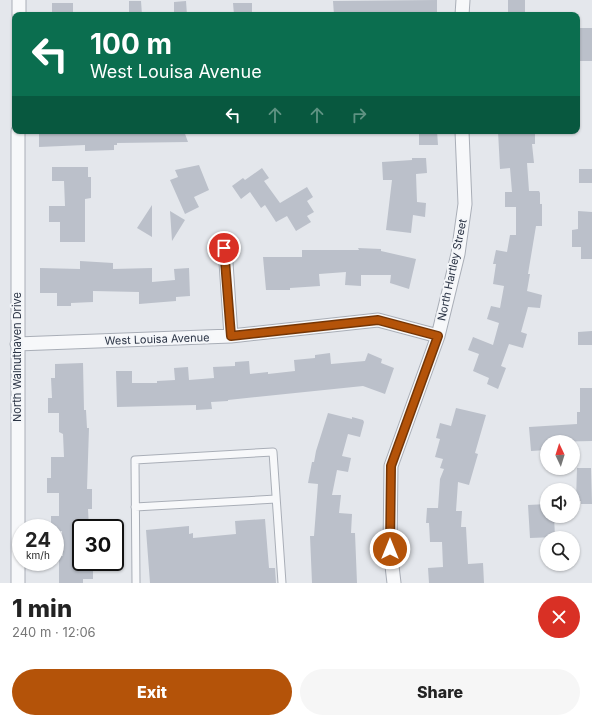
<!DOCTYPE html>
<html lang="en">
<head>
<meta charset="utf-8">
<style>
	:root { --surface:#fff; --page:#f6f6f6; --text:#222; --muted:#767676; --accent:#b45309 }
	body { margin:0; font-family:Inter,sans-serif; background:var(--page); color:var(--text); height:100vh; display:flex; flex-direction:column; font-size:15px; white-space:nowrap }
	* { box-sizing:border-box; margin:0 }
	p { font-size:13px; color:var(--muted) }
	.icon { flex:none; width:22px; height:22px; fill:none; stroke:currentColor; stroke-width:2; stroke-linecap:round; stroke-linejoin:round }
	.map { position:relative; height:583px; overflow:hidden }
	.drawer { display:flex; flex-direction:column; background:var(--surface); flex:1 }
	.drawer>* { flex:none }
	.hud { position:absolute; left:12px; top:12px; width:568px; height:122px; border-radius:8px; box-shadow:0 1px 3px #0004; background:#0b6e4f; color:#fff; overflow:hidden }
	.needle { width:26px; rotate:356deg }
	.tools { position:absolute; left:540px; top:435px; display:grid; gap:8px }
	.tools a { display:grid; place-items:center; width:40px; height:40px; border-radius:50%; background:var(--surface); box-shadow:0 1px 3px #0004; font-size:20px }
	.speed { position:absolute; left:12px; top:519px; display:flex; gap:8px; font-size:20px; font-weight:700; text-align:center }
	.speed>* { display:grid; place-content:center; width:52px; height:52px; border-radius:50%; background:var(--surface); box-shadow:0 1px 3px #0004; line-height:1 }
	.speed small { font-size:10px; font-weight:400 }
	.speed .limit { border:2px solid #111; border-radius:6px; background:#fff; color:#111 }
	.pin { position:absolute; display:grid; place-items:center; width:34px; height:34px; color:#fff; margin:-17px; border:2px solid #fff; border-radius:50%; box-shadow:0 1px 4px #0007 }
	.me { position:absolute; width:44px; margin:-22px; rotate:0deg; stroke-linejoin:round; filter:drop-shadow(0 0 3px #0008) }
	.turn { display:flex; align-items:center; gap:14px; height:84px; padding:0 12px; font-size:18px }
	.turn .icon { width:52px; height:52px; stroke-width:2.5 }
	.turn b { display:block; font-size:28px; line-height:34px }
	.lanes { display:flex; align-items:center; height:38px; padding:0 12px; background:#0003; justify-content:center; gap:20px; direction:ltr }
	.lanes .off { opacity:.35 }
	.round { display:grid; place-items:center; flex:none; width:42px; height:42px; border-radius:21px; background:var(--page) }
	.headline { display:flex; align-items:center; justify-content:space-between; height:68px; padding:0 12px }
	h1 { font-size:24px; font-weight:800; line-height:30px }
	.primary-button { display:flex; gap:8px; margin-top:auto; padding:8px 12px }
	.primary-button a { flex:1; height:46px; border-radius:24px; background:var(--accent); color:#fff; font-size:16px; font-weight:800; line-height:46px; text-align:center }
	.primary-button a+a { background:var(--page); color:var(--text) }
	.map>svg:first-child { display:block }
	.building { fill:#bbc0ca }
	.lines { fill:none; stroke-linecap:round; stroke-linejoin:round }
	.service-casing { stroke:#a9aeb7; stroke-width:9 }
	.minor-casing { stroke:#a9aeb7; stroke-width:15 }
	.service { stroke:#f7f8fa; stroke-width:7 }
	.minor { stroke:#f7f8fa; stroke-width:13 }
	.route-casing { stroke:#753606; stroke-width:10 }
	.route { stroke:#b45309; stroke-width:7 }
	.labels { text-anchor:middle; stroke-width:4; stroke-linejoin:round; paint-order:stroke }
	.street-label { font-size:11px; fill:#2b3445; stroke:#f4f6f9 }
</style>
</head>
<body>
<div class="map">
<svg width="592" height="583" viewBox="0 0 592 583">
	<rect width="100%" height="100%" fill="#e4e7ec"/>
	<path class="building" d="M437,0V15H334L333,1Z
		M508,0H525V15H508Z
		M129,1H141L142,15H129Z
		M186,1L187,15H174V2Z
		M52,3H73V15H52Z
		M233,3H252V15H234Z
		M580,28H592V61H580Z
		M39,131H184L188,142L117,143V145H114V150L85,151V145L39,147Z
		M422,131H437L438,145H419V133H422Z
		M498,131H528V133H535V144H532L534,163H527L529,191H539L540,193V204H542V226H536L528,274H530L527,291L542,295L540,308L528,307L521,332L527,334L523,348L509,344L501,366L506,368L498,389L487,384L489,378L473,371L479,354L468,350L473,337L493,345L499,323L487,319L491,306L500,308L504,286L493,284L496,264H493L496,250L507,252L510,235H516V207H505V192H512L510,168L500,169Z
		M412,158H426L427,173L416,174L417,202L426,203L425,217L413,215L411,233L386,230L392,180H383L382,162L412,160Z
		M199,165L209,190L194,197L199,207L185,214L170,180L178,177L175,170Z
		M52,167H88V177H91V198L85,199V242H60V222H49V206H65L64,181H52Z
		M262,168L269,178L264,181L280,203L307,187L313,197L307,201L314,212L307,216L311,222L296,231L287,216L276,222L265,205L261,208L250,192L241,199L232,186L243,178L245,180Z
		M579,169H592V183H579Z
		M152,205V237L137,228Z
		M170,211L185,220L172,241Z
		M578,211L592,212V259H581V247H572V230L578,229Z
		M358,248L381,249V251L416,259L409,289L390,283L391,275H361V286L345,285L346,272L319,274L320,286L290,288V290H266L263,257H302V250H359Z
		M80,261L113,263V269L152,268V282L175,280L174,269L189,268L190,296L176,297V301L139,304V292L93,291V302L71,303V306H57V293H40V268L80,269Z
		M592,331V345H578V332Z
		M330,353L331,364L365,361L368,353L382,359L381,363L394,368L385,394L363,386L228,400V401L211,402L212,409L196,410V405L117,407L116,371H132V383H157V381L175,380L174,368L188,367L189,380L214,378L213,367L235,366V362L249,361L250,374L268,372V374L295,371L294,360L315,358V355Z
		M83,363L84,410H86L87,428H89L87,489H92V509H88L89,528H81V562H93V579H83V583H59V556H63L62,531H55V528H51V516H59V493H47V478H51V457H64L63,434L59,432V413H48V398H52L51,378H55V364Z
		M580,388H592V441L547,442V450L531,451L529,427L577,424V412H580Z
		M456,408L486,415L475,453L478,454L469,485L458,482L456,511H462L461,527H466L468,564L483,563L484,583H429L428,568L443,567L442,542H430L429,523H426L427,508H438L440,479L444,469L440,468L443,459L435,457L440,439L436,438L440,423L451,426Z
		M328,413L352,419V417L363,420L364,422L360,437L348,434L342,456L351,458L348,472L337,470L332,495H341L339,513L352,514L351,533H355L357,583H312L310,536H314L318,484L308,483L312,462H314L316,451Z
		M577,468H591L592,504H581V501H576Z
		M547,504V516H554L555,537L530,538L528,505Z
		M265,519L269,568H275L276,583H150L146,530L189,526V534L193,533V538L236,534L235,521Z"/>
	<g class="lines">
		<defs>
			<path id="service" d="M135,507L276,499
				M136,583L135,460L273,452L282,583"/>
			<path id="minor" d="M19,15V0
				M462,15L463,0
				M18,131V583
				M225,248L231,336
				M17,344L231,336L378,320L438,336
				M394,583L390,549L391,466L438,336L458,254L465,204L462,131"/>
		</defs>
		<use href="#service" class="service-casing"/>
		<use href="#minor" class="minor-casing"/>
		<use href="#service" class="service"/>
		<use href="#minor" class="minor"/>
	</g>
	<g class="lines">
		<defs>
			<path id="route" d="M224,248L231,336L378,320L438,336L391,466L390,549"/>
		</defs>
		<use href="#route" class="route-casing"/>
		<use href="#route" class="route"/>
	</g>
	<g class="labels">
		<g class="street-label">
			<text transform="translate(452 270) rotate(-78)" y="4">North Hartley Street</text>
			<text transform="translate(157 339) rotate(-2)" y="4">West Louisa Avenue</text>
			<text transform="translate(17 357) rotate(-90)" y="4">North Walnuthaven Drive</text>
		</g>
	</g>
</svg>
<div class="tools">
<a><svg class="needle" viewBox="-14 -14 28 28"><path d="M0-13l5 13h-10z" fill="#e53935"/><path d="M0 13l5-13h-10z" fill="#767676"/></svg></a>
<a><svg class="icon" aria-label="sound" viewBox="0 0 24 24"><path d="M4 9h4l5-4v14l-5-4H4zM17 9q2 3 0 6"/></svg></a>
<a><svg class="icon" aria-label="search" viewBox="0 0 24 24"><circle cx="10" cy="10" r="6"/><path d="M15 15l6 6"/></svg></a>
</div>
<div class="speed"><div>24<small>km/h</small></div><div class="limit">30</div></div>
<div class="pin" style="left:224px;top:248px;background:#d93025"><svg class="icon" aria-label="arrive" viewBox="0 0 24 24"><path d="M6 21V4h12l-3 4 3 4H6"/></svg></div>
<svg class="me" style="left:390px;top:549px" viewBox="-20 -20 40 40"><circle r="17" fill="#b45309" stroke="#fff" stroke-width="3"/><path d="M0-11L8 9 0 5-8 9z" fill="#fff"/></svg>
<div class="hud">
<div class="turn"><svg class="icon" aria-label="left" viewBox="0 0 24 24"><path d="M17 20v-9H6M10 6l-5 5 5 5"/></svg><div><b>100 m</b>West Louisa Avenue</div></div>
<div class="lanes"><svg class="icon" aria-label="left" viewBox="0 0 24 24"><path d="M17 20v-9H6M10 6l-5 5 5 5"/></svg><svg class="icon off" aria-label="ahead" viewBox="0 0 24 24"><path d="M12 20V5M6 11l6-6 6 6"/></svg><svg class="icon off" aria-label="ahead" viewBox="0 0 24 24"><path d="M12 20V5M6 11l6-6 6 6"/></svg><svg class="icon off" aria-label="right" viewBox="0 0 24 24"><path d="M7 20v-9h11M14 6l5 5-5 5"/></svg></div>
</div>
</div>
<section class="drawer">
<div class="headline"><div><h1>1 min</h1><p>240 m · 12:06</p></div><a class="round" style="background:#d93025;color:#fff"><svg class="icon" aria-label="close" viewBox="0 0 24 24"><path d="M6 6l12 12M18 6L6 18"/></svg></a></div>
<div class="primary-button"><a>Exit</a><a>Share</a></div>
</section>
</body>
</html>
